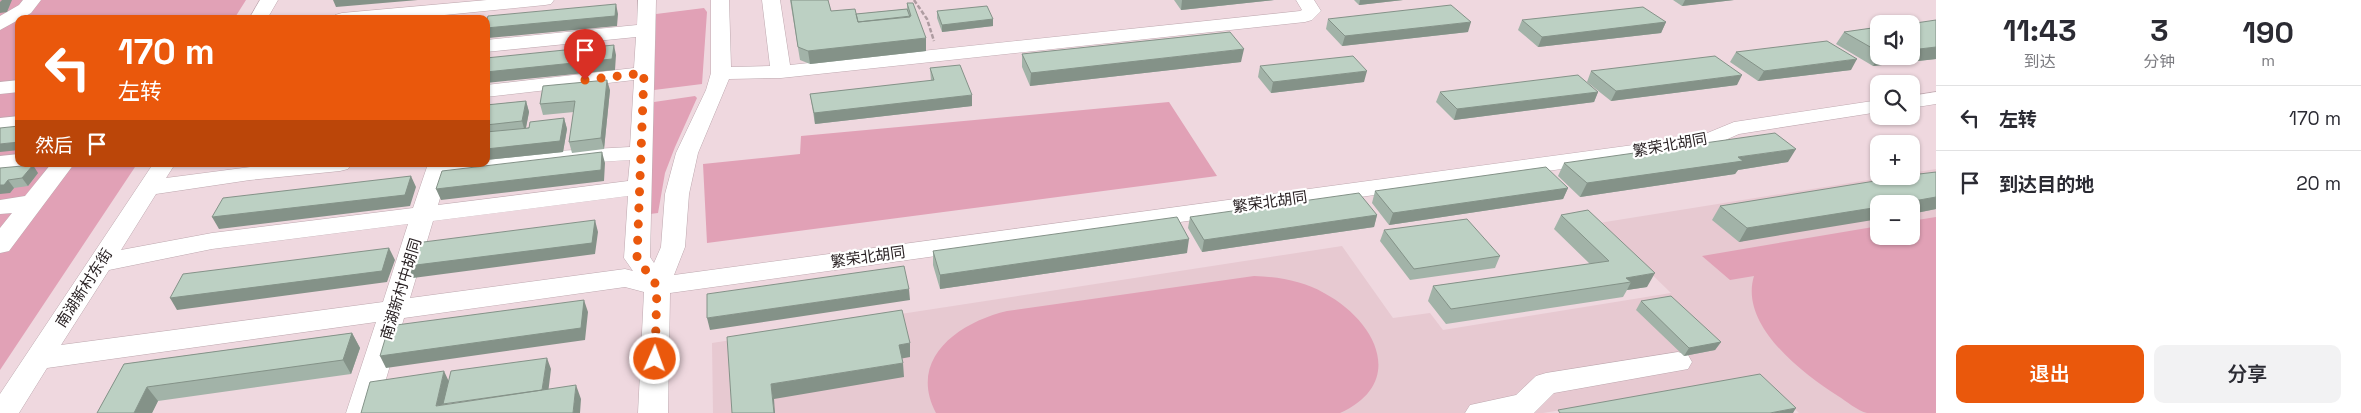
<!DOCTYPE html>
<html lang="zh">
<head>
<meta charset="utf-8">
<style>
	:root { --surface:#fff; --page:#f2f2f3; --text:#2b2b33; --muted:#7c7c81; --line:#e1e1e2; --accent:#ea580c }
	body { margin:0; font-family:"Space Grotesk","Noto Sans SC",sans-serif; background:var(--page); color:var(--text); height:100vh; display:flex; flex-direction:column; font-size:19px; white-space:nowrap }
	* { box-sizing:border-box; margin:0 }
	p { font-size:16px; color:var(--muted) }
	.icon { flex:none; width:28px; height:28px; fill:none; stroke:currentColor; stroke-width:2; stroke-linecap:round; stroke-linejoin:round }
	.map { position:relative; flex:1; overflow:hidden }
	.side { display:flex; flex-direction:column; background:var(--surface); width:425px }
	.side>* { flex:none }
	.banner { position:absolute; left:15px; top:15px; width:475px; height:152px; border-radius:10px; box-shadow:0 1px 4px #0004; background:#ea580c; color:#fff; overflow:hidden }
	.fabs { position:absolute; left:1870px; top:15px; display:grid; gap:10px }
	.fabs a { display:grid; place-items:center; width:50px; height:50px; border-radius:10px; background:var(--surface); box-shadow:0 1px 4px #0004; font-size:25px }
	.pin { position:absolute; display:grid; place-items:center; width:42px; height:42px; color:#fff; margin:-51px -21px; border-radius:50% 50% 50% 0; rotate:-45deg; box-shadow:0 0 5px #0007 }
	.pin .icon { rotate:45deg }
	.me { position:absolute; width:55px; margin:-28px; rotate:2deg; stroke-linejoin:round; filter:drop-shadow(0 0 4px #0008) }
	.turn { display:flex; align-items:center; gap:18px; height:105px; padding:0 20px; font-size:22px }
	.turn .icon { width:65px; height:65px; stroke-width:2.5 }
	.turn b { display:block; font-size:35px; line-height:42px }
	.then { display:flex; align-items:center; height:48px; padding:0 20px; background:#0003; gap:10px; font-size:19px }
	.eta { display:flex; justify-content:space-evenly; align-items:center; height:85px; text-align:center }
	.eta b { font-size:30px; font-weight:600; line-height:35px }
	.action { display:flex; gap:10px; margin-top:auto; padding:10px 20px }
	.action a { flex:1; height:58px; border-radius:10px; background:var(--accent); color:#fff; font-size:20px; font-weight:600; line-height:58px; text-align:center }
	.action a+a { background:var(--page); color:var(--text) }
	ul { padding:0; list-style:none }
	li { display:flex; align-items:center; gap:15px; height:65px; padding:0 20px; border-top:1px solid var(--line) }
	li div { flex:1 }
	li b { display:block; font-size:19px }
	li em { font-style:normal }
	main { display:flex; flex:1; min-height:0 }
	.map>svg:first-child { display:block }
	.built { fill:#e7c9d1; fill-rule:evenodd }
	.green { fill:#e1a1b6 }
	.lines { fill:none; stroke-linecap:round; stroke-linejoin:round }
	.minor-casing { stroke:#bea8af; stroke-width:1 }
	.path { stroke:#ae9ca1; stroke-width:2.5; stroke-dasharray:4.5 2; stroke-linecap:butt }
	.minor { fill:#fff; fill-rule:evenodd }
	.wall { fill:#a2b3a8 }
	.shaded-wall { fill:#849288 }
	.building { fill:#bcd0c3; stroke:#849288 }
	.route { stroke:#ea580c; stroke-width:9; stroke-dasharray:0 16.2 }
	.labels { text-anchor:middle; stroke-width:4.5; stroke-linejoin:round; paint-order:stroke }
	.street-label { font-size:15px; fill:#2a2224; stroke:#fff }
</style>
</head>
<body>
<main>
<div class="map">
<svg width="1936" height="413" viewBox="0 0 1936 413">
	<rect width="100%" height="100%" fill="#efd8df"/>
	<path class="built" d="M1936,169V413H1799L1760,377L1543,413H713L712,343L1342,246L1393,318L1430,313L1443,330L1671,293L1599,223L1893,176H1911V173ZM1879,204H1911V236H1879Z"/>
	<path class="green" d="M0,0H246L234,19H19V164H137L0,370Z
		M704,8L707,12L702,84L654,90L656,14Z
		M695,96L697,98L675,147L665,173L658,213L650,214L654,102Z
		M1169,102L1217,176L707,243L703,164L800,154L801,136Z
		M1936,217V413C1920,413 1881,413 1867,413C1858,411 1846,401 1838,396C1802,373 1739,325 1754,276L1730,280L1702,256L1879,226V236H1911V221Z
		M1254,276C1279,277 1303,281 1324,293C1375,320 1408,382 1340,413H936C907,358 960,322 1007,311Z"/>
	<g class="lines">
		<defs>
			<path id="minor" d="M23,0H41L31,13L0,30V16L19,5Z
				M260,0H278L267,19H249Z
				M487,0H554L551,4L545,5L404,19H333L335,15L342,13Z
				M638,0H656L650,257L654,263L661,247L665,194L676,153L706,90L711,73V0H729L731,67L770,66L762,0H780L790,65L1300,11L1302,10L1296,0H1314L1321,11L1312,20L1305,22L781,78L729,79L698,153L689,194L685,247L674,275L1700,136L1734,122L1879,100V112L1739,134L1705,149L670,293L668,413H638L644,292L625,287L404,318L376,413H346L376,322L47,368L19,413H0V394L153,164H175L166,178L274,164H351L348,169L340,171L250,180L156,194L121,250L212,233L413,208L428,164H486V158L538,152L630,147L634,80L486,97V85L634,68L636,37L486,52V40L637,25ZM630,160L628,181L438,205L446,177L538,166ZM628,196L624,258L633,271L625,269L410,298L433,221ZM408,224L383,302L61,345L109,270L212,249Z
				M19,80V92L0,94V82Z
				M1936,92V104L1911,108V96Z
				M19,116V128L0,130V118Z
				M19,154V164H28L27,166L0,170V156Z
				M51,164H74L9,251L0,253V228L12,213L0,214V200L25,196Z
				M1678,352L1688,355L1692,362L1688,369L1554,393L1534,413H1465L1470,405L1516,395L1536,376L1546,373Z"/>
		</defs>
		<use href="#minor" class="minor-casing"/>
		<path class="path" d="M914,0L927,19L934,41"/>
		<use href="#minor" class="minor"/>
	</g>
	<path class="wall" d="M790,0H828L831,11L856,14L907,9V3L926,51L810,64L800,60Z
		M1174,0H1274L1181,10Z
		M1354,0H1403L1359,5Z
		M1673,0H1734L1682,6Z
		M937,11L993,19V26L942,32L937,18Z
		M1328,19L1468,32L1342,46L1326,29Z
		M1522,20L1666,22L1661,33L1538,47L1518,30Z
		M1936,20V59L1873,66L1836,44L1844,32L1879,27V56H1911Z
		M1736,52L1851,70L1758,81L1730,62Z
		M1022,54L1241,62L1030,86L1022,67Z
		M1260,66L1364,82L1271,93L1258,77Z
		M930,68L972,106L815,124L810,94L931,81Z
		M1591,71L1737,85L1611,101L1587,82Z
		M610,90L604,149L572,153L569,142L574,112L543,115L540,104Z
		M1440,92H1598L1594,102L1454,120L1436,102Z
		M526,101L529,112L526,128L564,118L567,129L563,152L486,160V105Z
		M1788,162L1738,170L1735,174L1580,197L1558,176L1564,163Z
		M0,168L38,173L28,186L14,188L10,193Z
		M1936,172V209L1911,214V204L1739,242L1712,220L1720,206Z
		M1568,188L1563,199L1389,225L1372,203L1375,191Z
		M1377,215L1374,227L1202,252L1188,228L1190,217Z
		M1561,215L1647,287L1627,290L1623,297L1446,324L1428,301L1433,286L1590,264L1554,229Z
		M1384,230L1500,256L1495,268L1410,280L1380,241Z
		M933,251L1187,253L940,289L933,265Z
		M1641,301L1721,342L1715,350L1684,356L1636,310Z
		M352,333L360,348L351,374L158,401L152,413H97L124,364Z"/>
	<path class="shaded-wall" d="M2,0H12L7,12L0,13V2Z
		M333,0H418L336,7Z
		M1182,0H1274L1181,10Z
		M1360,0H1403L1359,5Z
		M1685,0H1734L1682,6Z
		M616,4L618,14L617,26L488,38L486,33V28Z
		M993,19V26L942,32V25Z
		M1471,22L1468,32L1342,46L1345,36Z
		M1666,22L1661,33L1538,47L1542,37Z
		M926,38V51L810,64L808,51Z
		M614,45L616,55L615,70L486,83V72Z
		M1936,47V59L1873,66L1880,56H1911V50Z
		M1244,49L1241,62L1030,86L1031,73Z
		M1857,59L1851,70L1758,81L1764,71Z
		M1367,71L1364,82L1271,93L1273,82Z
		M1742,75L1737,85L1611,101L1616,91Z
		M607,80L610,90L604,149L601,138Z
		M1598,92L1594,102L1454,120L1457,109Z
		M972,95V106L815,124L814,113Z
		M526,101L529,112L525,132L522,121Z
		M564,118L567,129L563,152L486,160V149Z
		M19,142V150L0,152V144Z
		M1796,149L1788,162L1738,170L1735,174L1580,197L1587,183L1738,157Z
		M602,152L605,163L604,181L441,200L436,189Z
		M33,165L38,173L28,186L22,178Z
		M411,176L416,187L410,206L219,229L212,217Z
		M8,180L14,188L10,193L0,194V185Z
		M1568,188L1563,199L1389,225L1393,213Z
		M1936,197V209L1911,214V204H1897Z
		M1879,207V219L1739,242L1747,228Z
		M1377,215L1374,227L1202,252L1204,240Z
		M595,220L598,232L595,254L413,278L408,266Z
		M1189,239L1187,253L940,289V275Z
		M389,248L395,260L387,282L177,310L170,298Z
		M1655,273L1647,287L1627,290L1631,282L1626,278Z
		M909,289L910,300L710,330L707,318Z
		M584,300L588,312L585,340L386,368L380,356Z
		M352,333L360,348L351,374L343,360Z
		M1721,342L1715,350L1684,356L1689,348Z
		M910,343V357L899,359V345Z
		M547,358L551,369L547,402L542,390Z
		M903,363L904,377L774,399L775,413H774L771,384Z
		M444,371L451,386L447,404L436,406Z
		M576,385L581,399L580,413H573Z
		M147,387L158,401L152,413H134Z
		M1796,408L1793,413H1770Z"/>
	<path class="building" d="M791,0H828L831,11L855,9L858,22L911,16L907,3H913L926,38L808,51L798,47Z
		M616,4L615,16L486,28V23L488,16Z
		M1451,5L1471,22L1345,36L1328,19Z
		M987,6L993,19L942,25L937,11Z
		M1643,7L1666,22L1542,37L1522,20Z
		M907,9L910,17L858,22L856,14Z
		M1936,20V47L1911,50V24H1909Z
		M1879,27V52L1844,32Z
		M1230,32L1244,49L1031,73L1022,54Z
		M1827,41L1857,59L1764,71L1736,52Z
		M614,45L612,59L486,72V58Z
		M1353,56L1367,71L1273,82L1260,66Z
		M1715,56L1742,75L1616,91L1591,71Z
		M960,65L972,95L814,113L810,94L934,80L930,68Z
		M1578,75L1598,92L1457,109L1440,92Z
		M607,80L601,138L569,142L575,101L540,104L543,86Z
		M526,101L522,121L486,125V105Z
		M564,118L560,141L486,149V132L529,128L530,122Z
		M19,126V142L0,144V128Z
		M1775,133L1796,149L1738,157L1743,161L1587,183L1564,163Z
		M602,152L601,170L436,189L442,171Z
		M33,165L22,178L8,180L4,185H0V168Z
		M1546,167L1568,188L1393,213L1375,191Z
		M1936,172V197L1897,204H1879V207L1747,228L1720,206L1906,176H1911V175Z
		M411,176L405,195L212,217L223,198Z
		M1359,193L1377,215L1204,240L1190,217Z
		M1588,210L1655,273L1626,278L1631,282L1451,309L1433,286L1609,261L1561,215Z
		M1177,217L1189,239L940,275L933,251Z
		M1467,219L1500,256L1414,269L1384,230Z
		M595,220L592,243L408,266L416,243Z
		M389,248L382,271L170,298L183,274Z
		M904,266L909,289L707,318V294Z
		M1671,296L1721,342L1689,348L1641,301Z
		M584,300L581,328L380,356L389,326Z
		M902,310L910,343L899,345L903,363L771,384L774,413H732L727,337Z
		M352,333L343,360L147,387L134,413H97L124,364Z
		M547,358L542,390L443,404L451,371Z
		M444,371L436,406L576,385L573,413H361L370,382Z
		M1760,374L1796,408L1770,413H1560L1558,410Z"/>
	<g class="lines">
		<path class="route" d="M585,80L644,73L637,258L657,286L655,359"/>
	</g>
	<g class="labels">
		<g class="street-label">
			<text transform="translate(1670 145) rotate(-10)" y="5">繁荣北胡同</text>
			<text transform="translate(1270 202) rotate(-8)" y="5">繁荣北胡同</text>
			<text transform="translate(868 257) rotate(-8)" y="5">繁荣北胡同</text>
			<text transform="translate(84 288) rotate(-57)" y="5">南湖新村东街</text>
			<text transform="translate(401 289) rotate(-73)" y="5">南湖新村中胡同</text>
		</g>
	</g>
</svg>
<div class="fabs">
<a><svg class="icon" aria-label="sound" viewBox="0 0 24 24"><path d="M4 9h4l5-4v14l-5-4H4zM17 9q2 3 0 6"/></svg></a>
<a><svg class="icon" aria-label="search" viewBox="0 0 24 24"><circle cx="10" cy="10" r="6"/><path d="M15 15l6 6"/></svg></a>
<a>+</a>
<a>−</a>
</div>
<div class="pin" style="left:585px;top:80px;background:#d93025"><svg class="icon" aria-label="arrive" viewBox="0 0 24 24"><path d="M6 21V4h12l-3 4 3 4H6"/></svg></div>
<svg class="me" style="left:655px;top:359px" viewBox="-20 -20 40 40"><circle r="17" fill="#ea580c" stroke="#fff" stroke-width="3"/><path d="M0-11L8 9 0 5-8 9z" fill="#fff"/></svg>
<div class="banner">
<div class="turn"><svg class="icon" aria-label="left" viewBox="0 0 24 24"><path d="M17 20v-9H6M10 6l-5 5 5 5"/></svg><div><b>170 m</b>左转</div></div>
<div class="then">然后<svg class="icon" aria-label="arrive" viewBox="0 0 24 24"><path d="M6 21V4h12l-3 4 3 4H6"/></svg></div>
</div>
</div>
<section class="side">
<div class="eta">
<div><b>11:43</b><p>到达</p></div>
<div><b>3</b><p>分钟</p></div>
<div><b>190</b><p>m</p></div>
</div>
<ul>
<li><svg class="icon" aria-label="left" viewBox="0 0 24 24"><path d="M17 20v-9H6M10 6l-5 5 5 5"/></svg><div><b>左转</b></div><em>170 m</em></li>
<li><svg class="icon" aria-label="arrive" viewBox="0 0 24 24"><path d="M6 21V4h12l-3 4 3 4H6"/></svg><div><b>到达目的地</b></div><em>20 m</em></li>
</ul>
<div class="action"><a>退出</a><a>分享</a></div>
</section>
</main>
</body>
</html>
